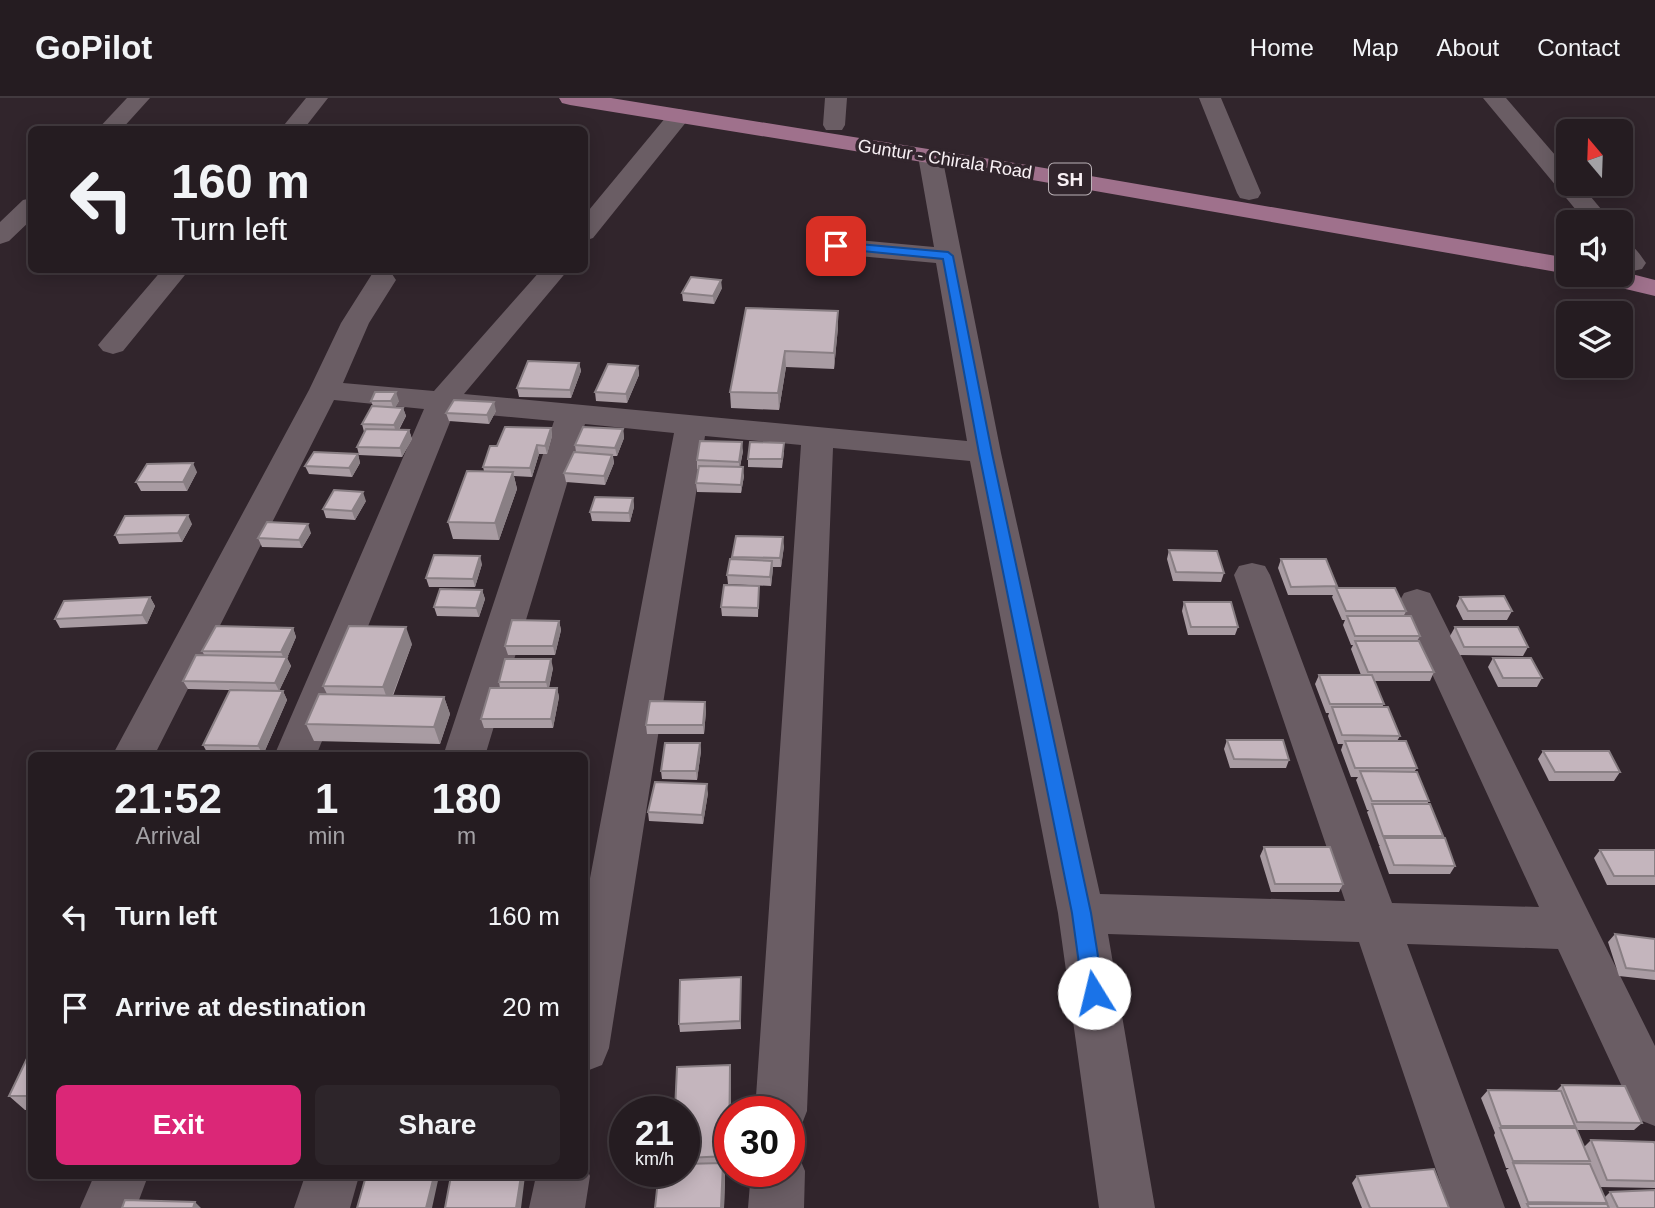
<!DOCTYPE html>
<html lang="en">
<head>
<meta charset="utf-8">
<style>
	:root { --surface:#251c21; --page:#2d252a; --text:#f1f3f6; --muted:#a3a1a5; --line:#423a3f; --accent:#db2777 }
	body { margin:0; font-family:Arial,sans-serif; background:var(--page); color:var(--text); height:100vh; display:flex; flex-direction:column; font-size:26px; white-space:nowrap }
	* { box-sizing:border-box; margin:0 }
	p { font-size:23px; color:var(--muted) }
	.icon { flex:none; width:38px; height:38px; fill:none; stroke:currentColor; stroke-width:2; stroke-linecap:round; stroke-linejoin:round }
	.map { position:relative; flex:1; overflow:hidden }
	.side { position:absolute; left:28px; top:654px; width:560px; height:427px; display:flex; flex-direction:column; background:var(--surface); border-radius:10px; box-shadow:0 4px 18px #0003,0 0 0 2px var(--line) }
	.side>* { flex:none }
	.banner { position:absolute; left:28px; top:28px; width:560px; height:147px; border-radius:10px; box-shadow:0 4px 18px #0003,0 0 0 2px var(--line); background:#251c21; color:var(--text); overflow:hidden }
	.needle { width:46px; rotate:341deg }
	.buttons { position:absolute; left:1556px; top:21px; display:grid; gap:14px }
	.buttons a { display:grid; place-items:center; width:77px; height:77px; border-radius:10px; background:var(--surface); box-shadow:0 4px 18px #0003,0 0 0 2px var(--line); font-size:35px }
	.speed { position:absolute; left:609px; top:998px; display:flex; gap:14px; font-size:35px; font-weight:700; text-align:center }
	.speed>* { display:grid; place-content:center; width:91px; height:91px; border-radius:50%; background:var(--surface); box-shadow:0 4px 18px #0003,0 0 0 2px var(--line); line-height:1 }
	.speed small { font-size:18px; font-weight:400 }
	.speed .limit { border:10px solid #d22; background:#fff; color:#111 }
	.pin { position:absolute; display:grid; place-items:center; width:60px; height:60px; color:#fff; margin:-30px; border-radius:14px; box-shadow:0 4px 10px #0006 }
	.me { position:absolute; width:77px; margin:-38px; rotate:351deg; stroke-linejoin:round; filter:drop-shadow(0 0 5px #0008) }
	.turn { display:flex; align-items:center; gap:24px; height:147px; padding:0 28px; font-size:32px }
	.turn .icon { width:91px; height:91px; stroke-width:2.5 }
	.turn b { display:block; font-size:49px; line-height:60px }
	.eta { display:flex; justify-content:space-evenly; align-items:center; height:119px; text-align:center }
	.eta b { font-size:42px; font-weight:700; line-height:49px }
	.primary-button { display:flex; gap:14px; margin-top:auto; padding:14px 28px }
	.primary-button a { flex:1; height:80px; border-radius:10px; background:var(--accent); color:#fff; font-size:28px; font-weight:700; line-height:80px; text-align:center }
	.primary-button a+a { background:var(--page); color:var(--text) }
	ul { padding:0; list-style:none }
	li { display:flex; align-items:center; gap:21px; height:91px; padding:0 28px }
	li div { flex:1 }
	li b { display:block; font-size:26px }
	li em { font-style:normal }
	header { display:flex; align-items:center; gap:42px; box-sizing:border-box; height:98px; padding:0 35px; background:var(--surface); border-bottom:2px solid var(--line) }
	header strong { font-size:33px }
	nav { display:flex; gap:38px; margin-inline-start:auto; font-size:24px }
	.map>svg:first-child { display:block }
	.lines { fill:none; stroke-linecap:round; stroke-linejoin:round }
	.minor { fill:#6a5d64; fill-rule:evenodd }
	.primary { fill:#9f718c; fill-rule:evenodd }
	.wall { fill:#a99ca3 }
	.shaded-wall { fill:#897f84 }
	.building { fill:#c4b5bd; stroke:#897f84; stroke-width:2 }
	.route { fill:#1a73e8; stroke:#114b97; stroke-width:2 }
	.labels { text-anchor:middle; stroke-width:7; stroke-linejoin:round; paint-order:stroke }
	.far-street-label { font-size:18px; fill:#f8f0f4; stroke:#31252c }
	.shield { fill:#31252c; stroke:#bcb3b8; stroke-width:2 }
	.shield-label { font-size:19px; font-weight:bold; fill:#f8f0f4 }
</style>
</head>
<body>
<header>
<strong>GoPilot</strong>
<nav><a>Home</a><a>Map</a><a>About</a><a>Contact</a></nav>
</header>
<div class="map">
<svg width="1655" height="1110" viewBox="0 0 1655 1110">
	<rect width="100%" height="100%" fill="#31252c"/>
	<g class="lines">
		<path class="minor" d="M127,0H150L121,32H97Z
			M306,0H328L303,32H280Z
			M825,0H847L845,27L842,32H826L823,27Z
			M1199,0H1221L1261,95L1258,100L1249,102L1240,100L1237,95Z
			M1483,0H1506L1568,72V86H1580L1612,124H1586Z
			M679,11L687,13L690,18L687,23L593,140L584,143V118L671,13Z
			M930,51L938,53L942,58L1001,355L1100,796L1345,803L1234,477L1239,468L1252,465L1265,468L1270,477L1392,805L1539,809L1399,504L1404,495L1417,491L1430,495L1655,948V1028L1637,1021L1558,851L1407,846L1505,1110H1449L1359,844L1108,836L1155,1110H1099L1058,815L970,363L833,350L807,1013L800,1031L789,1035V1013H755L801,347L705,338L609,950L602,967L584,974V812L674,335L585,326L485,658H443L554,323L454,314L316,658H274L424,311L334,302L154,658H112L309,292L341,225L372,176L382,174L392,176L396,182L369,225L343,285L434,293L541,172H568L464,296L967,343L936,165L836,156L827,154L823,148L827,142L836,140L934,149L918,58L922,53Z
			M32,100V121L9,143L0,146V124L23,102Z
			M1620,142C1633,145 1639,155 1646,165L1642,171L1633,173L1620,167Z
			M162,172H189L123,253L113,256L103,253L98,247L103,241Z
			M789,1051L797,1054L805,1073L804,1110H748L751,1073H789Z
			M584,1064L590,1078L585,1110H529L536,1078H584Z
			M94,1078H148L136,1110H80Z
			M305,1078H359L350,1110H294Z"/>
		<path class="primary" d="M559,0H611L1021,66L1568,160V176L1021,80L570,7L562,5Z
			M1620,173L1655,182V198L1592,183L1588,177H1620Z"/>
	</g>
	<path class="wall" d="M722,190L714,206L683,203L682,195Z
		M838,213V229L834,271L786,269L779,312L731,310L730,294Z
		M579,265L581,273L571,300L519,299L517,290Z
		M638,268L639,277L627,305L596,303L595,294Z
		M371,303H399L395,309L403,310L406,318L399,332H409L412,341L402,359L359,357L357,349L364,334L362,326L373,308Z
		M496,313L489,326L449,323L446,315Z
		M551,330L552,338L547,356H539L532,379L514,378L517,391L499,442L453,441L448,424L484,373L483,369L497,348Z
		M623,331L624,340L617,358H613L614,365L605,387L566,384L564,375L576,354L575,347Z
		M743,353L740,369L744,378L741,395L697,394L696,385L698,371H697V362Z
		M784,354L782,370L748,369V361Z
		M358,356L360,365L352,379L309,376L305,368Z
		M197,374L187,393H141L136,384Z
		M633,400L634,409L630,424L592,423L590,414Z
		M366,403L355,422L326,420L323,411Z
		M192,426L182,444L119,446L115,437Z
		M311,435L302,450L262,449L258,440Z
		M784,448L781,469H773L771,488L728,486L727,477L732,459Z
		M1169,452L1224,475L1221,484L1173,483L1167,461Z
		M1281,461L1337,488V490L1406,513L1404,518L1420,538L1417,543L1434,574L1430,583H1374L1384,606L1382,609L1400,638L1397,643L1417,670L1414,674L1429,703L1427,706L1443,738L1442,740L1455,768L1450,776H1389L1379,748L1380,747H1379L1367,714L1369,712H1367L1356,682L1358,679H1351L1341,652L1343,646H1338L1328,618L1329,615H1326L1315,586L1319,577H1361L1351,551L1353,547H1351L1343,527L1345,522H1342L1332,499L1333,497H1288L1278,470Z
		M482,466L475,489H429L426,480Z
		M759,488L758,519L722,518L721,509Z
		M482,492L485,501L479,519L437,518L434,509Z
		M150,499L155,508L147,526L60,530L55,521Z
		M1460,499L1512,513L1507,522H1463L1456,508Z
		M1184,504L1238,529L1235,537H1188L1182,513Z
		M559,523L561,532L555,557H508L505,548Z
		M1455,529L1528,549L1523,558L1460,557L1450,538Z
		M293,530L296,539L287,560L291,568L279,593H283L287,602L263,657L208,656L203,647L265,593L188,591L183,583L205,558L202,553Z
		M412,546L393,598L444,599L450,616L440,646L314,643L306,626L327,596L323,588Z
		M1493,560L1542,580L1537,589H1498L1488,569Z
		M553,570L549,590H557L559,599L553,630H484L481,621L500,590L499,584Z
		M705,604L706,613L704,636H647L646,627Z
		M1227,642L1289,662L1286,670H1230L1224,651Z
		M700,645L701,653L697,682L662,681L661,673Z
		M1543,653L1620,674L1614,683H1549L1538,661Z
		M708,695L703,726L649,723L648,714Z
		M1264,749L1343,786L1339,794H1271L1260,758Z
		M1600,752H1655V787H1607L1594,760Z
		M1615,836L1655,841V882L1619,878L1608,844Z
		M741,879V931L680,934L679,926Z
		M32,950V1012H25L9,998Z
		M730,967L731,975L730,1013V1065L723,1066L725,1079L724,1110H655L684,1073V1013Z
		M1562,987L1642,1025L1634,1032H1576L1584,1049L1591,1042L1655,1046V1090L1600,1089L1605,1099L1610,1094L1655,1110H1521L1506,1072L1509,1070H1506L1494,1037L1495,1035L1481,1000L1488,992L1556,993Z
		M1357,1078L1449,1110H1362L1352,1085Z"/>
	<path class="shaded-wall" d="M721,182L722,190L714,206L713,198Z
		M838,213V229L834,271V255Z
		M785,253L786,269L779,312L778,295Z
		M579,265L581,273L571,300L570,292Z
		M638,268L639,277L627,305L626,296Z
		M396,294L399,303L394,312L391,303Z
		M494,304L496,313L489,326L487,317Z
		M403,310L406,318L396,336L394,327Z
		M551,330L552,338L547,356L545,348Z
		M623,331L624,340L617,358L615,350Z
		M409,332L412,341L402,359L400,350Z
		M742,344L743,353L739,373V364Z
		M537,347L539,356L532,379L530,370Z
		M358,356L360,365L352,379L349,370Z
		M612,357L614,365L605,387L604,378Z
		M193,365L197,374L187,393L183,384Z
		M743,369L744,378L741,395V387Z
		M513,374L517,391L499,442L495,425Z
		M363,394L366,403L355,422L352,413Z
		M633,400L634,409L630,424L629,415Z
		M188,417L192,426L182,444L178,435Z
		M308,426L311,435L302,450L299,442Z
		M783,439L784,448L781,469L780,460Z
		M480,458L482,466L475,489L473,481Z
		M772,463L773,472L771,488L770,479Z
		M482,492L485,501L479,519L476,510Z
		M150,499L155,508L147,526L142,517Z
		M559,523L561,532L555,557L553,548Z
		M406,529L412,546L389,606L383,589Z
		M293,530L296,539L287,560L291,568L279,593L275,585L285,563L281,554Z
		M551,561L553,570L548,593L546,584Z
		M557,590L559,599L553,630L551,621Z
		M283,593L287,602L263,657L258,648Z
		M444,599L450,616L440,646L434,629Z
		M705,604L706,613L704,636L703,627Z
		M700,645L701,653L697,682L696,673Z
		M707,686L708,695L703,726L702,717Z
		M741,879V931L740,923Z
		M730,967L731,975V1013H730V1065L729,1058Z
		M723,1065L725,1079L724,1110H721Z
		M434,1078H439L432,1110H426Z
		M521,1078H525L521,1110H516Z
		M195,1104L201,1110H193Z"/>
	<path class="building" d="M691,179L721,182L713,198L682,195Z
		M746,210L838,213L834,255L785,253L778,295L730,294Z
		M528,263L579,265L570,292L517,290Z
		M608,266L638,268L626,296L595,294Z
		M375,294H396L391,303H371Z
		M454,302L494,304L487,317L446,315Z
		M372,308L403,310L394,327L362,326Z
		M505,329L551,330L545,348L537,347L530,370L483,369L490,348H497Z
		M583,329L623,331L615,350L575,347Z
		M366,331L409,332L400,350L357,349Z
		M700,343L742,344L739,364L697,362Z
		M750,344L784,345L782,361H748Z
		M314,354L358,356L349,370L305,368Z
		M574,354L612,357L604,378L564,375Z
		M193,365L183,384H136L147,366Z
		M699,368L743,369L741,387L696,385Z
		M467,373L513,374L495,425L448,424Z
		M334,392L363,394L352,413L323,411Z
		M595,399L633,400L629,415L590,414Z
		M188,417L178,435L115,437L125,418Z
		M267,424L308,426L299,442L258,440Z
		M736,438L783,439L780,460L732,459Z
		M1169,452L1217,453L1224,475L1176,474Z
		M434,457L480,458L473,481L426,480Z
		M730,461L772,463L770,479L727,477Z
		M1281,461H1326L1337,488L1291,489Z
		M724,487L759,488L758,510L721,509Z
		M1336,490H1395L1406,513H1346Z
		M440,491L482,492L476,510L434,509Z
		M1504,498L1512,513H1468L1460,499Z
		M150,499L142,517L55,521L64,503Z
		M1184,504H1231L1238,529H1191Z
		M1347,518H1411L1420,538H1355Z
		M512,522L559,523L553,548H505Z
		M216,528L293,530L281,554L202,553Z
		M349,528L406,529L383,589L323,588Z
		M1455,529H1518L1528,549H1464Z
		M1355,543H1419L1434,574H1368Z
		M196,557L287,559L275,585L183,583Z
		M1493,560H1531L1542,580H1503Z
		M505,561H551L546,584H499Z
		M1319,577H1372L1384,606H1330Z
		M490,590H557L551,621H481Z
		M230,592L283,593L258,648L203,647Z
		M319,596L444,599L434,629L306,626Z
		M650,603L705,604L703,627H646Z
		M1332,609H1388L1400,638L1342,637Z
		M1227,642H1283L1289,662L1234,661Z
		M1345,643H1406L1417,670H1355Z
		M665,645H700L696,673H661Z
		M1543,653H1609L1620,674H1555Z
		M1360,673L1417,674L1429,703H1372Z
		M655,684L707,686L702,717L648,714Z
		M1372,706H1430L1443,738H1383Z
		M1384,740H1445L1455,768L1394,767Z
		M1264,749H1330L1343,786H1275Z
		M1600,752H1655V778H1614Z
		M1615,836L1655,841V873L1626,870Z
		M741,879L740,923L679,926L680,882Z
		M32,950V998H9Z
		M730,967L729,1058L684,1060V1013H675L677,969Z
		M1562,987L1625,988L1642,1025L1577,1024Z
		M1488,992L1561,993L1575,1028H1501Z
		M1500,1030H1576L1590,1063H1513Z
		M1591,1042L1654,1044L1655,1046V1083L1607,1082Z
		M723,1065L721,1110H655L659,1073H684V1066Z
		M1513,1065L1590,1066L1607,1105L1528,1104Z
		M1434,1071L1449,1110H1370L1357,1078Z
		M366,1078H434L426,1110H357Z
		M451,1078H521L516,1110H445Z
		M1655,1092V1110H1618L1610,1094Z
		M125,1102L195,1104L193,1110H122Z
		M1527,1106H1607L1609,1110H1529Z"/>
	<path class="route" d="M836,144L948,154L953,158L992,355L1091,815L1104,895L1101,902L1094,905L1086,902L1083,895L1072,815L979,355L943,161L832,150L830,148Z"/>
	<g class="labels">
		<g class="far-street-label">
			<text transform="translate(945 61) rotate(9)" y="6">Guntur - Chirala Road</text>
		</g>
		<rect class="shield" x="1049" y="65.5" width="42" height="31" rx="5"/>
		<g class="shield-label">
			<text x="1070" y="88">SH</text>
		</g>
	</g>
</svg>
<div class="buttons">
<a><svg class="needle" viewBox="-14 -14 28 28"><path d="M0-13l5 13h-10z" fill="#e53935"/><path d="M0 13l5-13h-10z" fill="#a3a1a5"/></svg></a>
<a><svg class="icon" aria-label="sound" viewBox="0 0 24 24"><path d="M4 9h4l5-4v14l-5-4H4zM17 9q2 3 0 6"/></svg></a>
<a><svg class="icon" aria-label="layers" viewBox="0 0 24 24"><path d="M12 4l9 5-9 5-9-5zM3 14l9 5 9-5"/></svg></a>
</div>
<div class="speed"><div>21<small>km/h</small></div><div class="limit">30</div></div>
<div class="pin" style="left:836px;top:148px;background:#d93025"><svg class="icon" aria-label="arrive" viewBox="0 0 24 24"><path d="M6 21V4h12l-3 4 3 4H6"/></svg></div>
<svg class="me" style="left:1094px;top:895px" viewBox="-20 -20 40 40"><circle r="19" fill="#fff"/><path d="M0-13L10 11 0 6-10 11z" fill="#1a73e8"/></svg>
<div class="banner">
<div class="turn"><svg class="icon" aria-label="left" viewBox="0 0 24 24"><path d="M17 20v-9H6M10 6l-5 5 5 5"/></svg><div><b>160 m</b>Turn left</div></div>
</div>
<section class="side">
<div class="eta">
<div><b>21:52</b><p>Arrival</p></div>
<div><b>1</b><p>min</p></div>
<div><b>180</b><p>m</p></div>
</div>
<ul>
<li><svg class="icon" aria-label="left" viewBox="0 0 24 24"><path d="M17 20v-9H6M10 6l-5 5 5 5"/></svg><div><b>Turn left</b></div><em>160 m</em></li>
<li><svg class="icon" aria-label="arrive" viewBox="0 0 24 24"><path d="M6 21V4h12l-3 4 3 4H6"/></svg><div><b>Arrive at destination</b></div><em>20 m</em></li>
</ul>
<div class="primary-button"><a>Exit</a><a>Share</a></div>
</section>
</div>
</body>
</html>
